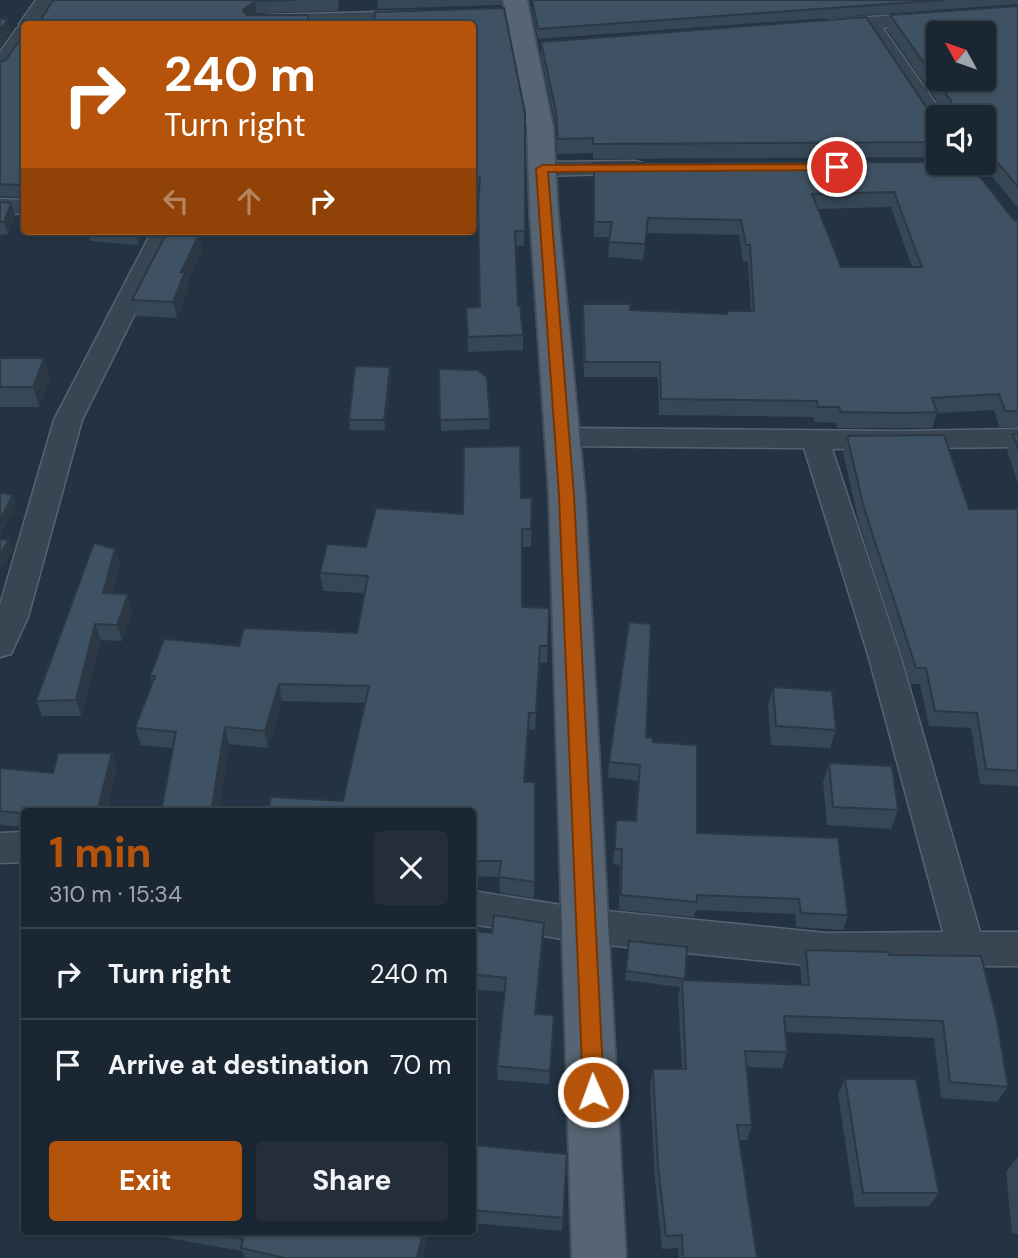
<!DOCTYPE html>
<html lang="en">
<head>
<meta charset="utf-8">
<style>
	:root { --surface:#1a2632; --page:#232e3a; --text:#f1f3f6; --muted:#9fa5ac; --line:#38434d; --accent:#b45309 }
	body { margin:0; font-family:"DM Sans",sans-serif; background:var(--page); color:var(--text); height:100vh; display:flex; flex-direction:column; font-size:26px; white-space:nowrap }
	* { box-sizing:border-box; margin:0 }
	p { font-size:23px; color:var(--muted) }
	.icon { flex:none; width:38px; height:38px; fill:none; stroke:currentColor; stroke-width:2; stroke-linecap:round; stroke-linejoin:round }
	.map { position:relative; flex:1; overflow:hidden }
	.drawer { position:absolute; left:21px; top:808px; width:455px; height:427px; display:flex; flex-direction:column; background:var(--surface); border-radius:7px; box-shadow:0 2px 5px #0004,0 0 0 2px var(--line) }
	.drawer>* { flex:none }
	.hud { position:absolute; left:21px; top:21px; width:455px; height:214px; border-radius:7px; box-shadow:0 2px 5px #0004,0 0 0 2px var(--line); background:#b45309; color:#fff; overflow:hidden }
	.needle { width:46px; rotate:310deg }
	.buttons { position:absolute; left:926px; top:21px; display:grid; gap:14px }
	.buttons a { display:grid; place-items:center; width:70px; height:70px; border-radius:7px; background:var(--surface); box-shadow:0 2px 5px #0004,0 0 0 2px var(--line); font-size:35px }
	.pin { position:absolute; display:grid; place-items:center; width:60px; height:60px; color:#fff; margin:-30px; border:4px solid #fff; border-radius:50%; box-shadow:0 2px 7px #0007 }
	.me { position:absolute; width:77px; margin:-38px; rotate:358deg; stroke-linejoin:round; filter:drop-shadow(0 0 5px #0008) }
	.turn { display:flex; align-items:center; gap:24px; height:147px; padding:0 28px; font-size:32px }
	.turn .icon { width:91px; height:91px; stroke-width:2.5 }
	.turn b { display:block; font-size:49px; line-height:60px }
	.lanes { display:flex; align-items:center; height:66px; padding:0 28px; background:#0003; justify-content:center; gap:35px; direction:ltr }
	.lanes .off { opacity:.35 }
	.round { display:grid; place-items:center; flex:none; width:74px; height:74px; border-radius:7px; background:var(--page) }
	.overview { display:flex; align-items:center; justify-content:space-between; height:119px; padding:0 28px }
	h1 { font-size:42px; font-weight:800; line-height:52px; color:var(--accent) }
	.button { display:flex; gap:14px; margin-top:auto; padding:14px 28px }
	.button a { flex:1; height:80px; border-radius:7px; background:var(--accent); color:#fff; font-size:28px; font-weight:800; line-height:80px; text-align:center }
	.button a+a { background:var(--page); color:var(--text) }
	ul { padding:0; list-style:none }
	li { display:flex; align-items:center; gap:21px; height:91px; padding:0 28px; border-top:2px solid var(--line) }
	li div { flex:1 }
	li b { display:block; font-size:26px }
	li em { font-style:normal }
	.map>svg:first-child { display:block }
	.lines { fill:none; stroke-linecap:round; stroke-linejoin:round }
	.minor-casing { stroke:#566370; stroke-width:3 }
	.primary-casing { stroke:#424e5c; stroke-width:4 }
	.minor { fill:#384553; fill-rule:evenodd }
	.primary { fill:#566473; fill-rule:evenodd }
	.wall { fill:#364755; fill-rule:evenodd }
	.shaded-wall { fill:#2c3945 }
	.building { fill:#3f5263; stroke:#2c3945; stroke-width:2; fill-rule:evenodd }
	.route { fill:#b45309; stroke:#753606; stroke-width:2 }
</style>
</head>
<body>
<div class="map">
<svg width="1018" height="1258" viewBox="0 0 1018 1258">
	<rect width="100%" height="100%" fill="#233343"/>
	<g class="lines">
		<defs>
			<path id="minor" d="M36,0H55L38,24H24V46L7,71L0,73V52L17,28L21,27L19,24Z
				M417,11L427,17L424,21L259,24L256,21L266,15Z
				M929,13L936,15L939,19L936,23L883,28L945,117H938V128L930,127L864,29L827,32L817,26L827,20Z
				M635,161L643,163L646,168L643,173L542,176L534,174L531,169L534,164L542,162Z
				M0,199L24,200V214L0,213Z
				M152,231H176L82,420L28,617L11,654L0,657V605L54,420Z
				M562,428L901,431L1018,429V447L832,449L901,658L980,932H1018V966L826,967L587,943L472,924V891L587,909L826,933L943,932L869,658L804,448L562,446L552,443L548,437L552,431Z
				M24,832V862L0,863V833Z"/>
			<path id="primary" d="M503,0H527L553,127L558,214L585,495L626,1258H572L549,495L530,214L527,127Z"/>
		</defs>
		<use href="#minor" class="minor-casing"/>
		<use href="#primary" class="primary-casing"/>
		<use href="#minor" class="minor"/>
		<use href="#primary" class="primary"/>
	</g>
	<path class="wall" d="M53,0H339L338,11L257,13L255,15H308L309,24H24V198L0,196V62L6,60L23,35V20H41Z
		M377,0H502L501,5L378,9Z
		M532,0H1018V4L538,39L532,10Z
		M1018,6V208L981,163H984V117H938V157L593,159V153L557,154L556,126L541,56V42L941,116L943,110L887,29L890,15Z
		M504,8L525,113L524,246H516L518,306L523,335V350L468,352L466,308L480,307L479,193H476V163H473L472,146Z
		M938,162L1014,220L1018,221V427H999L994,410L937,413L932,428H837L836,423L815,422L813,417L659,415L658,377H584L582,319L583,304L630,310L727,314V311H751L748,261H743L739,235L647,233L643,260L608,257L610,237H594V163ZM891,207L912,267H841L818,209Z
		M0,202L11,203L15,216L8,234L0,235Z
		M87,231H146L138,245L90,241Z
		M203,251L187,282L189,288L177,318L136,316L132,300Z
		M0,358L50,378L39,407H0Z
		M439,369L487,377L490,429L441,431Z
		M391,377L385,430H350L349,420Z
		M1013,434H1018V484L1007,450Z
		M847,436L969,509H1018V786L980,784L971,728L929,726L920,684H911L859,523L843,452Z
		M521,498H532L531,547H522V607L549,608L547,663H540L535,730L529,729L525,782H535L534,898L500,893L499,877L472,876V812L343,801L365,703L282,701L268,748L229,744L219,812H161L173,748L141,745L135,728L152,683L150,676L239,646L357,633L364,593L323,591L320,573L366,547L463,514Z
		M115,549L120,565L112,593L132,609L122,641L101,640L81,716H42L36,701Z
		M773,687L836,730L830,748L771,745L768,706Z
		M646,737L653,742L697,833L848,915L843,930L796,927L795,914L696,910L694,917L619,910L620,865L613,864L616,820L635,821L638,781L608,777L609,762Z
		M829,763L898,810L891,829L827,825L823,782Z
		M0,768L53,773L117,768L107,812H24V827L0,825Z
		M544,923L536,1014L554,1015L549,1084L498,1080L497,1066L505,992L472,989V931L492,933Z
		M629,941L687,947L685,980L802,984L800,967L806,950L889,955L1008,1087L997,1102L941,1098L934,1038L785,1032L787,1052L782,1068L746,1067L752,1125L747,1140H739L757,1258H679L678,1248L662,1249L655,1180L650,1085L653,1069H682L678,997L680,987L625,980Z
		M845,1079L939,1193L929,1206L855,1207L838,1094Z
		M472,1145L567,1154L562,1231L472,1223Z
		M1017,1158H1018V1234L1012,1233L1006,1172Z
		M113,1232H428L422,1258H245L242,1251L140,1233L139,1237Z"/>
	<path class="shaded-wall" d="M255,1L257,13L244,22L243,10Z
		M8,19L11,31L0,48V31Z
		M11,203L15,216L8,234L4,222Z
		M135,231H146L138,245L135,232Z
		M199,235L203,251L187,282L189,288L177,318L173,302L181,272Z
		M44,358L50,378L39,407L33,387Z
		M390,367L391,377L385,430L384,420Z
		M13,495L17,505L0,536V519Z
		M9,540L13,550L0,571V554Z
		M115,549L120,565L109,608L103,593Z
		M128,594L132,609L122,641L117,625Z
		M95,624L101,640L81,716L76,700Z
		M279,684L282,701L268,748L265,731Z
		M529,713V729L523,798L524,782Z
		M225,727L229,744L219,812H211Z
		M112,753L117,768L107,812H100L98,808Z
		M23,808L25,812L24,819L21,813Z
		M544,923V939L535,1028V1014Z
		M423,1232H428L422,1258H417Z"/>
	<path class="building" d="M53,0H296L255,1L243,10L247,15H308V24H24V188H23L20,185L0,184V62L6,60L23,35V20H41Z
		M532,0H943L538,29Z
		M1018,6V187L984,146V117H938V142L593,144V138L558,139L556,112L541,42L866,17L931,114L941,116L944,113V105L951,104V101L890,15ZM938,33H984V79H938Z
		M504,8L525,113V231H515L518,306H520L523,335L468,337L466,308L480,307L478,206L480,178H476L477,148H473L472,24H374L375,12Z
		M0,19H8L0,31Z
		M938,162V163H969L1014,220L1018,221V411H1005L999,394L932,398L937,412L905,413L841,412L839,407H818L817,401L661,399L660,362H585L583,304H630V310L727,314V311H754L750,245H746L741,220L648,218L645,244L609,242L612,222H594V163ZM894,192L922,267H841L812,194Z
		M0,202L11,203L4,222H0Z
		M167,232L199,235L181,272H185L173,302L132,300Z
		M0,358H44L33,387H0Z
		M355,366L390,367L384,420H349Z
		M439,369L477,370L487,377L490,419L440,420Z
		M1013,434H1018V450Z
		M944,435L969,509H1018V771L986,769L977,713L935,711L926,668H916L864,508L847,436Z
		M520,446L521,498H532L531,529H522V607L549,608L548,646H540L536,713H529L524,782H535V882L499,877L501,861H472V812H268L271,797L343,801L369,686L279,684L265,731L225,727L211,812H161L176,732L135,728L155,676H150L164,639L239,646L244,628L357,633L368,576L320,573L327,544L366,547L376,508L463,514L464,447Z
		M0,493L13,495L0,519Z
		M0,539L9,540L0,554Z
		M94,543L115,549L103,593L128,594L117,625L95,624L76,700L36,701Z
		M629,622L651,624L646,737L653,738V742L697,745V833L838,838L848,915L801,913L799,899L697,895V902L621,895L622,849H615L616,820L636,821L640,765L609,762Z
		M773,687L832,691L836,730L776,726Z
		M58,753H112L98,808H23L21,813L0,811V768L53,773Z
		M829,763L892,766L898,810L833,807Z
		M494,915L544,923L535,1014L554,1015L550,1071L497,1066L506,978L472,974V931L492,933Z
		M629,941L687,947L685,979L626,971Z
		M806,950L888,952L889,955L981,956L997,1020L1008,1087L950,1082L943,1021L784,1016L787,1052L745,1051L752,1125H737L757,1258H683L682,1235L666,1236L658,1166L653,1069H686L682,980L809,985Z
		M845,1079H916L939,1193H863Z
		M472,1145L567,1154L563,1218L472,1210Z
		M202,1232H423L417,1258H285L241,1248L243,1239Z"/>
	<path class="route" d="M837,164L843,167L841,170L548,172L574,495L604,1092L601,1099L593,1102L586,1099L583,1092L559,495L536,169L542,165Z"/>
</svg>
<div class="buttons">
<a><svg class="needle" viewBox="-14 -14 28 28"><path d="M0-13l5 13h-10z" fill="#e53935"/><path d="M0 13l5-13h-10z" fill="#9fa5ac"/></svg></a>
<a><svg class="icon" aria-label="sound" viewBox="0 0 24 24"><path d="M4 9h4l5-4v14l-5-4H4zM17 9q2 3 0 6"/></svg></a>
</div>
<div class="pin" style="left:837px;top:167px;background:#d93025"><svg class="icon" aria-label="arrive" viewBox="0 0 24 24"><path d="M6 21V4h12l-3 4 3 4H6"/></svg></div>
<svg class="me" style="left:593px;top:1092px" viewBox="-20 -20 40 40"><circle r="17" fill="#b45309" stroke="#fff" stroke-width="3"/><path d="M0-11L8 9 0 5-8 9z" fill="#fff"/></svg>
<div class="hud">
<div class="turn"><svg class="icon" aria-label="right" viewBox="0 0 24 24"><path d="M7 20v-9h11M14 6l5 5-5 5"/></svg><div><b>240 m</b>Turn right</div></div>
<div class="lanes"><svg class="icon off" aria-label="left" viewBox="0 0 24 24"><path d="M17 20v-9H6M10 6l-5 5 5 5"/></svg><svg class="icon off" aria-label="ahead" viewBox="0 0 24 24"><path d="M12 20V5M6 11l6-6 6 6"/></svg><svg class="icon" aria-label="right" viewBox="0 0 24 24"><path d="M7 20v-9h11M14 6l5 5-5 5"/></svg></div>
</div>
<section class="drawer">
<div class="overview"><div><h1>1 min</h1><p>310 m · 15:34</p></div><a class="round"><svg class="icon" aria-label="close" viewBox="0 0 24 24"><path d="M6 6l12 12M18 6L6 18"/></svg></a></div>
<ul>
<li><svg class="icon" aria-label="right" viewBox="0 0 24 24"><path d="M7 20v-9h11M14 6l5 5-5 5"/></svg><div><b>Turn right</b></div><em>240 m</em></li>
<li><svg class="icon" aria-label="arrive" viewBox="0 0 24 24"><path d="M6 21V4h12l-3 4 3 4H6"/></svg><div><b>Arrive at destination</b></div><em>70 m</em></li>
</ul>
<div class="button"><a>Exit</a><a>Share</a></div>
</section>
</div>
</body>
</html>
